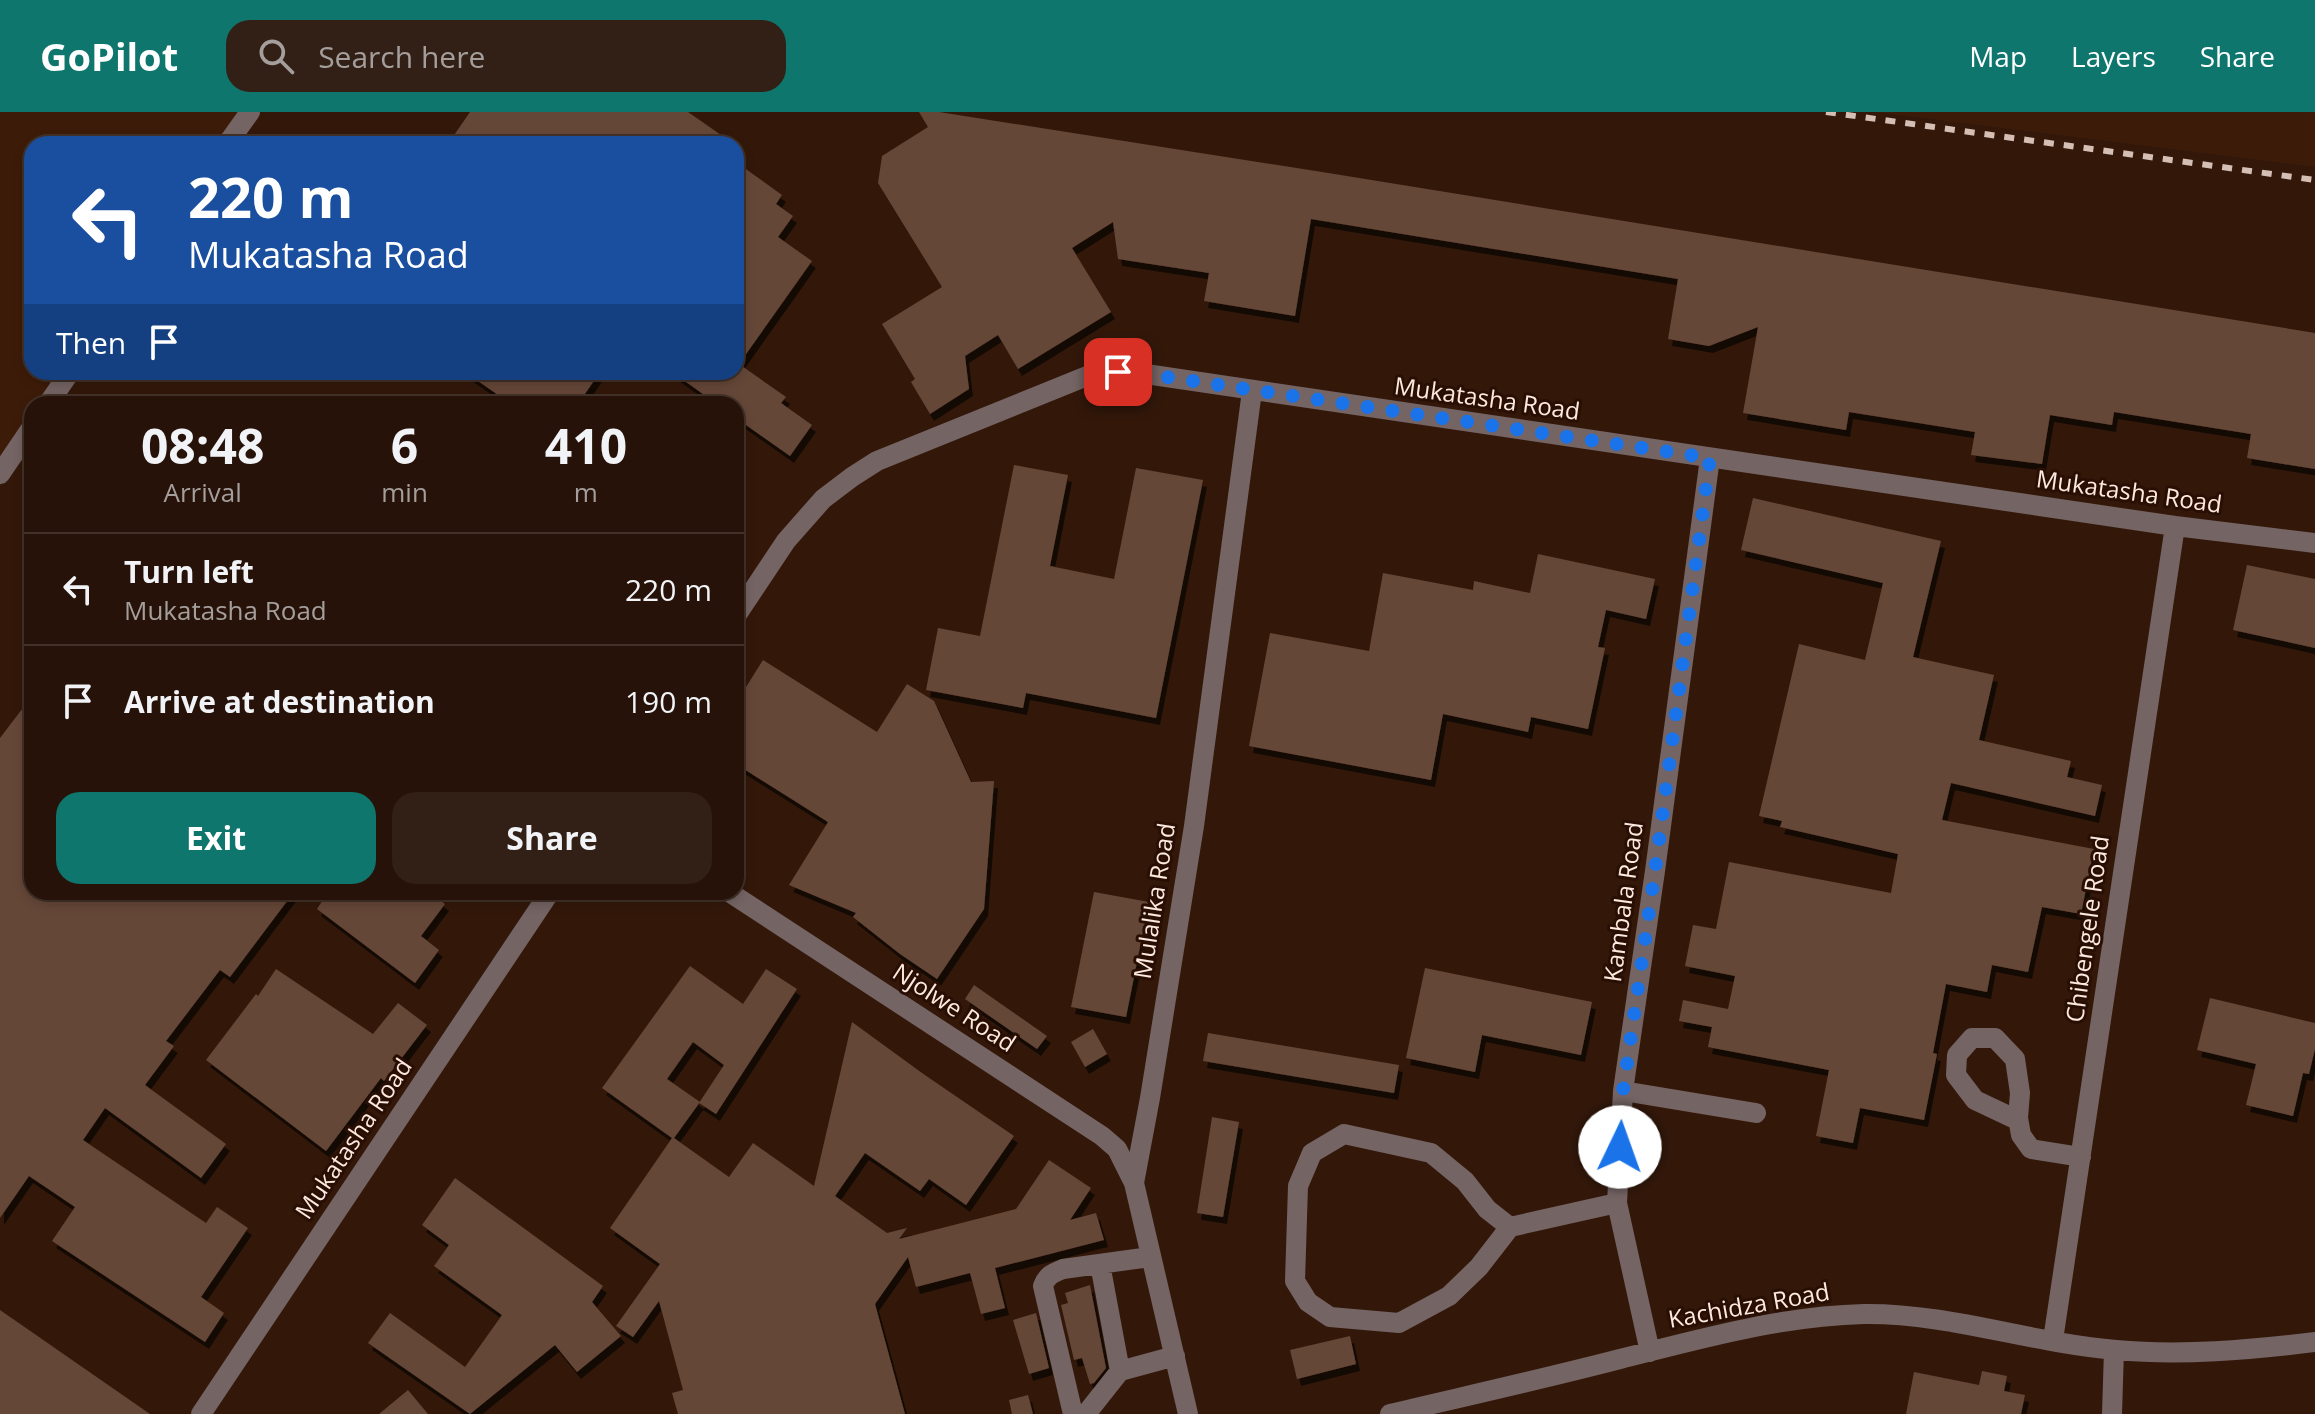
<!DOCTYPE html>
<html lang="en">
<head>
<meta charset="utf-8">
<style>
	:root { --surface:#261208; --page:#322016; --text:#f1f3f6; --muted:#a49e9c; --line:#423229; --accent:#0f766e }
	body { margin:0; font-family:"Open Sans",sans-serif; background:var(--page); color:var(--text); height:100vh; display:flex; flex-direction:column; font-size:30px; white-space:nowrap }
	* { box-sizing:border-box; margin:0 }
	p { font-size:26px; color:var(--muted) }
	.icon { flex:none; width:44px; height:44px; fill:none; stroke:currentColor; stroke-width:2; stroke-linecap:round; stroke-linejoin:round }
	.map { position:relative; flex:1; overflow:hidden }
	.panel { position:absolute; left:24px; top:284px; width:720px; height:504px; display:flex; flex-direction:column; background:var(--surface); border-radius:24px; box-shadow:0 4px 12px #0003,0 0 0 2px var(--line) }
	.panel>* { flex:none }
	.hud { position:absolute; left:24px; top:24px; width:720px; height:244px; border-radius:24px; box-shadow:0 4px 12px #0003,0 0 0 2px var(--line); background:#1a4fa0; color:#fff; overflow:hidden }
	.pin { position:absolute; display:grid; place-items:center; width:68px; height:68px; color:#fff; margin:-34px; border-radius:16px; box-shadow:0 4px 12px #0006 }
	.me { position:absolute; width:88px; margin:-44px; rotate:3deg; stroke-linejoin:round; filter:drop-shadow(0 0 6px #0008) }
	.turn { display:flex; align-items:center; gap:28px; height:168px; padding:0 32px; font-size:36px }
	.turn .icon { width:104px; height:104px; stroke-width:2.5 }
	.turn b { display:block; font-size:56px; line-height:68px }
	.then { display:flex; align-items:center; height:76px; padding:0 32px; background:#0003; gap:16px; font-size:30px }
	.eta { display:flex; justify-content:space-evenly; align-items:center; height:136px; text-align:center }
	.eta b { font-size:48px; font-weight:700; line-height:56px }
	.action { display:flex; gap:16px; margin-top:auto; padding:16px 32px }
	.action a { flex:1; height:92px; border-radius:24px; background:var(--accent); color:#fff; font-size:32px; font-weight:700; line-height:92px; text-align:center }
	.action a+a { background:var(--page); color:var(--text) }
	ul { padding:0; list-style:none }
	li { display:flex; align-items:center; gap:24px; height:112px; padding:0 32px; border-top:2px solid var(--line) }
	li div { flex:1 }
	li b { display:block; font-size:30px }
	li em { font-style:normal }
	header { display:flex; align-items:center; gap:48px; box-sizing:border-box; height:112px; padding:0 40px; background:var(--accent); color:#fff }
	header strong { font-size:38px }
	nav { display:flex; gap:44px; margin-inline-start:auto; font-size:28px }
	.search { width:560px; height:72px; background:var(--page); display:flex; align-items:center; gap:20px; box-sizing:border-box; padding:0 28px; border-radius:24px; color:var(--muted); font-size:30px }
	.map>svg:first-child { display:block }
	.built { fill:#3d1b09 }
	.building { fill:#654637; filter:url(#shadow) }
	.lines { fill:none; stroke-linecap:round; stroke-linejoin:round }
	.minor { stroke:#756464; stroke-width:20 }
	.rail { stroke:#d5bfb5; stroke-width:6; stroke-dasharray:10 10; stroke-linecap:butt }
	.route { stroke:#1a73e8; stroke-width:14; stroke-dasharray:0 25.2 }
	.labels { text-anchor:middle; stroke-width:6; stroke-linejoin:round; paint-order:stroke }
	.street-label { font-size:24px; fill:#fde9e0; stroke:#290f03 }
</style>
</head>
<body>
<header>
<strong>GoPilot</strong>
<div class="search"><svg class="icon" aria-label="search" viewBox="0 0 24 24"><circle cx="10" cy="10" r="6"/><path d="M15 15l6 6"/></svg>Search here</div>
<nav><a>Map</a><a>Layers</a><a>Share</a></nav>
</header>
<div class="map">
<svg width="2315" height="1302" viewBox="0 0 2315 1302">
	<defs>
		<filter id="shadow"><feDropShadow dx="4" dy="7" stdDeviation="0" flood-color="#0009"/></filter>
	</defs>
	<rect width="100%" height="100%" fill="#33180a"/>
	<path class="built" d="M0,0H255L234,32H32V260H77L55,292H32V326L0,375Z
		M1875,0H2315V55Z"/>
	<path class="building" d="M470,0H688L734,32H448Z
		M919,0H939L1322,60L2315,221V357L2247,346L2251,322L2114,300L2112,313L2050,303L2042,352L1971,343L1975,320L1849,300L1846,318L1743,301L1758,215L1709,234L1668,227L1678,167L1311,107L1295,204L1204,189L1209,161L1118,147L1113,110L1072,136L1111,200L1018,257L998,223L965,244L969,277L930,302L911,270L915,267L882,212L942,175L878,71L882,44L928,15Z
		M736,50L782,83L776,92L793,104L778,125L812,149L739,252L786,285L781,291L812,313L790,344L736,306V292H717L672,260H736Z
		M465,260H600L578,292H555L540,282L533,292H511Z
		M1014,353L1068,363L1050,454L1114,467L1136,356L1203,368L1156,606L1026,581L1023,596L926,578L938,516L980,524Z
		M1753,386L1941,429L1913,545L1994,563L1979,628L2071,649L2067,665L2102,673L2095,704L1951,671L1942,708L2094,737L2081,802L2042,795L2028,860L1992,853L1987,880L1946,872L1933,941L1937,942L1924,1008L1860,996L1853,1031L1816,1024L1829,958L1708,935L1712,915L1679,909L1683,888L1728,897L1735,864L1685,854L1693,813L1716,817L1729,750L1891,781L1898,742L1780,715L1782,709L1759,704L1799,532L1865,548L1883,471L1741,438Z
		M1538,442L1655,467L1646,507L1606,498L1598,535L1605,536L1588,617L1531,605L1528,620L1443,602L1431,668L1249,634L1270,521L1369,539L1383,461L1473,478L1474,469L1530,481Z
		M2247,453L2315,467V536L2233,518Z
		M763,548L877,620L907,572L934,589L971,670L994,669L984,797L937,867L900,842L853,805L856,801L789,773L828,710L736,652V591Z
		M32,584V780H294L230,865L220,858L166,929L174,934L145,973L226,1032L201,1066L105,996L83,1028L206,1111L217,1095L248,1116L201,1185L224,1201L205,1230L52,1129L75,1095L29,1064L0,1106V626Z
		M328,780H429L445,792L421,824L439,838L415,871L317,797Z
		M1094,780L1149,790L1126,905L1071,895Z
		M690,854L743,892L766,857L797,877L716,1002L699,991L724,953L693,930L667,967L700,990L674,1026L729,1065L753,1031L814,1074L852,910L922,961L1014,1024L966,1093L929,1067L920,1079L865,1041L835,1084L887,1121L907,1116L899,1127L1016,1097L1049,1048L1091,1076L1070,1108L1096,1101L1104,1128L995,1156L1005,1196L981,1202L970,1161L916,1175L908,1145L875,1192L905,1302H678L672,1281L683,1278L659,1189L633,1225L616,1214L660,1152L610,1116L672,1026L602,976Z
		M1425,856L1592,890L1581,943L1482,923L1475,960L1406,946Z
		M276,857L373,922L398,891L427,913L384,969L381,966L326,1039L206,948L256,882L258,884Z
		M974,873L1047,924L1037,937L965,887Z
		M2210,886L2315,911V937L2309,962L2303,961L2293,1004L2246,993L2256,952L2197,938Z
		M1093,917L1107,942L1085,955L1071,930Z
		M1208,921L1399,953L1394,981L1203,949Z
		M1212,1005L1239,1010L1223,1105L1197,1101Z
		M455,1066L603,1174L592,1190L621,1224L577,1260L555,1233L470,1302L368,1231L390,1201L465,1255L502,1203L434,1154L449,1133L422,1113Z
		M1090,1173L1106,1256L1094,1271L1090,1272L1082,1246L1074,1248L1061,1193L1068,1191L1065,1181Z
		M0,1198L150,1302H0Z
		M1036,1201L1049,1256L1029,1262L1013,1208Z
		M1350,1224L1356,1252L1297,1267L1290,1238Z
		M1982,1259L2007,1264L2004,1279L2025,1283L2021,1302H1906L1914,1260L1979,1273Z
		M408,1278L428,1302H379Z
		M1028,1283L1033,1302H1012L1009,1288Z"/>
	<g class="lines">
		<path class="minor" d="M227,32L250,0
			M48,292L70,260
			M0,362L32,315
			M736,504L786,429L823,387L852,365L877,349L1092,262L1139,261L2175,414L2315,431
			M729,780L1102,1024L1117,1037L1134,1071
			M1623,979L1756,1001
			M2018,1006H2013L1975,988L1956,963L1957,943L1972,926H1995L2015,947L2020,981L2018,1006L2021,1023L2031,1037L2081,1045
			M1510,1115L1479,1155L1449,1184L1399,1211L1330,1205L1308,1190L1295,1169L1298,1074L1312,1041L1344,1022L1431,1041L1465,1069L1487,1097L1510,1115L1617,1091
			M1100,1152L1120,1259
			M2053,1228L2175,414
			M1650,1240L1617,1091L1623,979L1655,759L1710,346
			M201,1302L550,780
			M1073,1302L1043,1174C1047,1163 1053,1161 1063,1157L1150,1145
			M1086,1302L1120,1259L1175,1244
			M1188,1302L1134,1071L1150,986L1194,714L1252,279
			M1390,1302C1466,1284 1543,1267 1620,1247C1700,1227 1781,1204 1864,1202C1949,1201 2031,1231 2116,1238C2182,1244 2249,1238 2315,1230
			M2112,1302L2114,1238"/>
		<path class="rail" d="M1826,0L2315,68"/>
	</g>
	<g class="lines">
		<path class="route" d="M1118,260L1139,261L1710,346L1655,759L1623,979L1620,1035"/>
	</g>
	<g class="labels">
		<g class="street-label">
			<text transform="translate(1487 287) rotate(8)" y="8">Mukatasha Road</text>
			<text transform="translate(2129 380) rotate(8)" y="8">Mukatasha Road</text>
			<text transform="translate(1155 789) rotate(-81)" y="8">Mulalika Road</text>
			<text transform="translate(1624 790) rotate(-82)" y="8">Kambala Road</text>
			<text transform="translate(2088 817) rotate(-82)" y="8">Chibengele Road</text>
			<text transform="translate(954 896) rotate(33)" y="8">Njolwe Road</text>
			<text transform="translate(354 1027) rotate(-56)" y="8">Mukatasha Road</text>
			<text transform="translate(1749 1194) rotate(-10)" y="8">Kachidza Road</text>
		</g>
	</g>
</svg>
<div class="pin" style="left:1118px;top:260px;background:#d93025"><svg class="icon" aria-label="arrive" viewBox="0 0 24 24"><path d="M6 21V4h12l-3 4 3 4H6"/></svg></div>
<svg class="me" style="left:1620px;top:1035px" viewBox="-20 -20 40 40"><circle r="19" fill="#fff"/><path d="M0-13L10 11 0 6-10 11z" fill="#1a73e8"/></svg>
<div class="hud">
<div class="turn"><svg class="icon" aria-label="left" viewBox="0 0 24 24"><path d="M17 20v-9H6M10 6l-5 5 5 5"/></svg><div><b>220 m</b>Mukatasha Road</div></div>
<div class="then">Then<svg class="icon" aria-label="arrive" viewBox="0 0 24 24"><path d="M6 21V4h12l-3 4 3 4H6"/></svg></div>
</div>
<section class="panel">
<div class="eta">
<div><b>08:48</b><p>Arrival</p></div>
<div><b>6</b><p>min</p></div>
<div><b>410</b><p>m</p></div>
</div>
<ul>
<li><svg class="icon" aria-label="left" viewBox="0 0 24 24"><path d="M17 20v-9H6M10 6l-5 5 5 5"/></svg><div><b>Turn left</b><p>Mukatasha Road</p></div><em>220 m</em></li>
<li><svg class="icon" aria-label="arrive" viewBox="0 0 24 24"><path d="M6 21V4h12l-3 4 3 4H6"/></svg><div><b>Arrive at destination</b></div><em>190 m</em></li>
</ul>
<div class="action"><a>Exit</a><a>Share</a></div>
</section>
</div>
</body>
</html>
